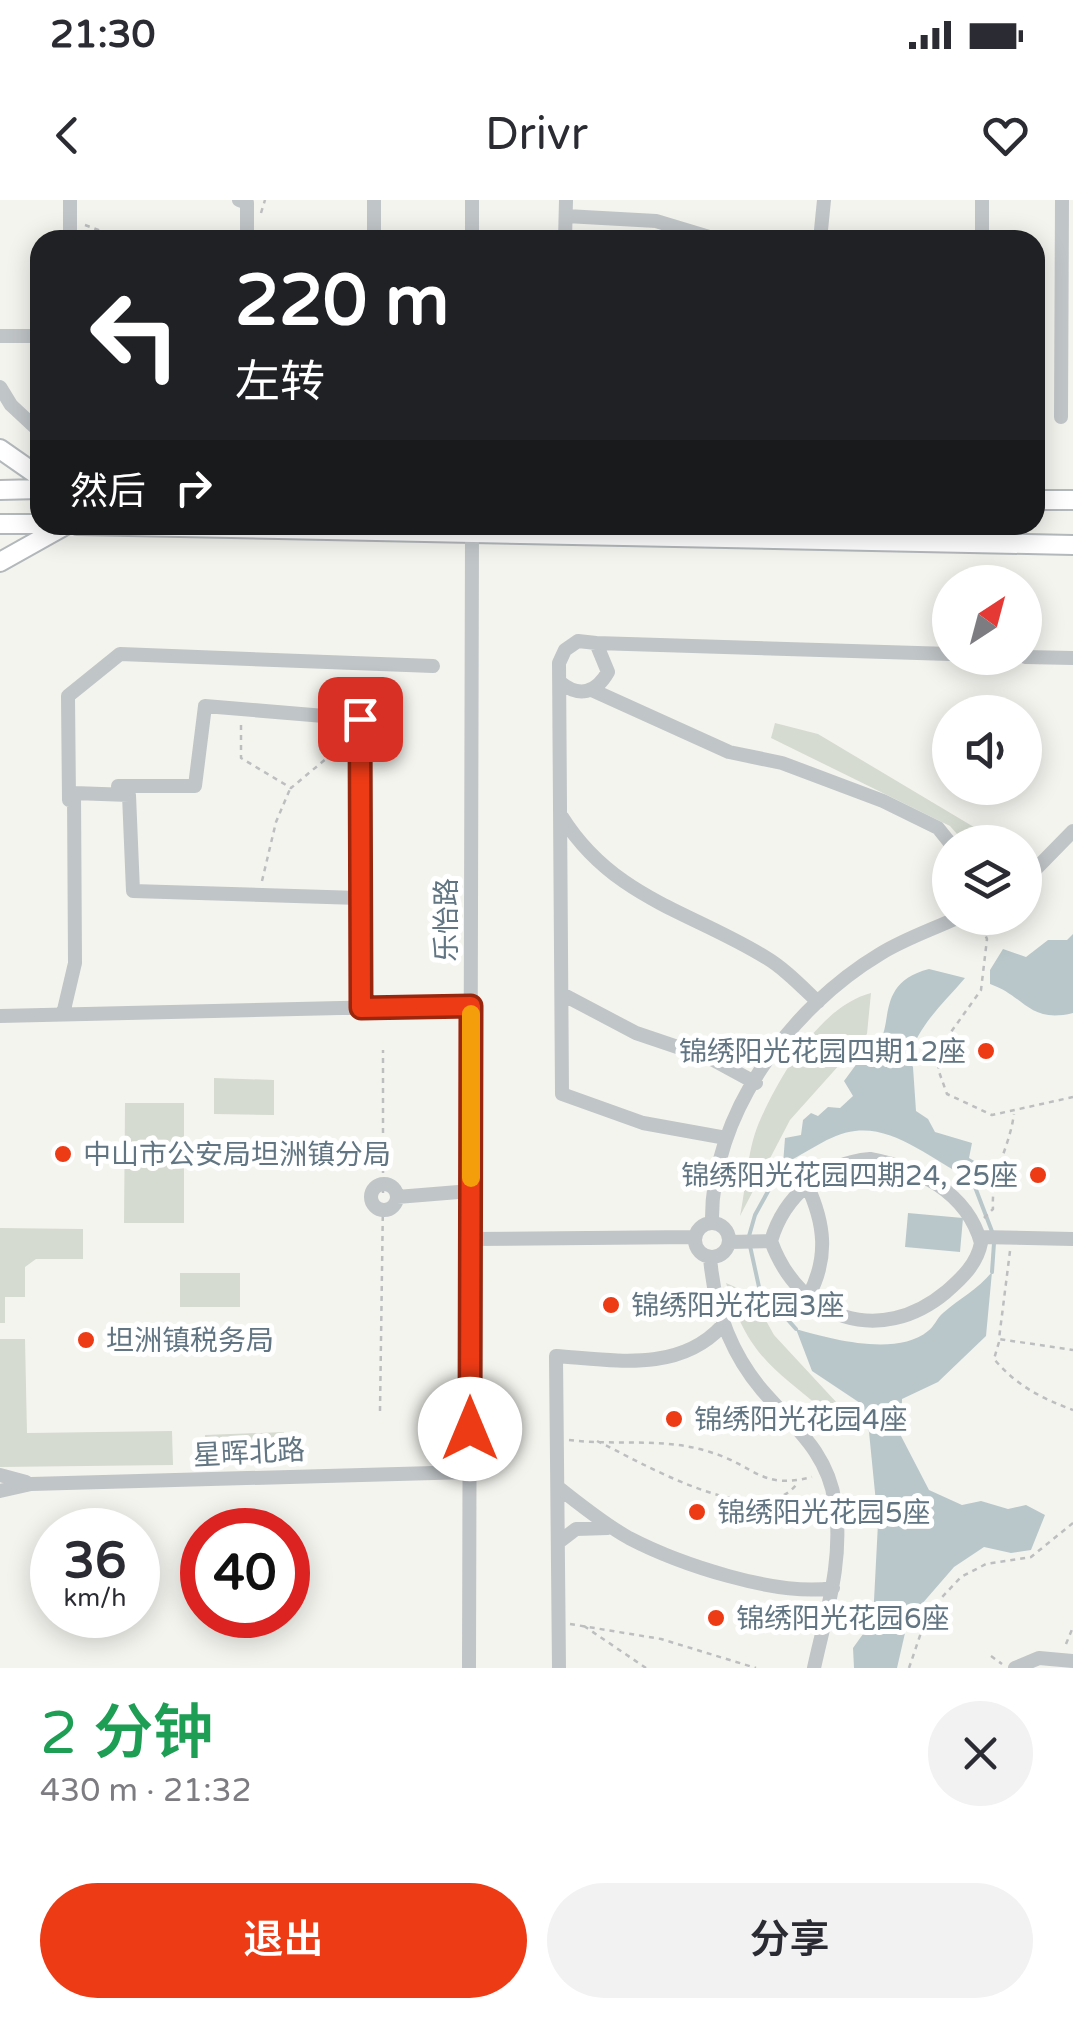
<!DOCTYPE html>
<html lang="zh">
<head>
<meta charset="utf-8">
<style>
	:root { --surface:#fff; --page:#f2f2f3; --text:#2b2b33; --muted:#7c7c81; --accent:#ed3b16 }
	body { margin:0; font-family:"Varela Round","Noto Sans SC",sans-serif; background:var(--page); color:var(--text); height:100vh; display:flex; flex-direction:column; font-size:38px; white-space:nowrap }
	* { box-sizing:border-box; margin:0 }
	p { font-size:32px; color:var(--muted) }
	.icon { flex:none; width:55px; height:55px; fill:none; stroke:currentColor; stroke-width:2; stroke-linecap:round; stroke-linejoin:round }
	.map { position:relative; height:1468px; overflow:hidden }
	.side { display:flex; flex-direction:column; background:var(--surface); flex:1 }
	.side>* { flex:none }
	.banner { position:absolute; left:30px; top:30px; width:1015px; height:305px; border-radius:30px; box-shadow:0 5px 25px #0003; background:#202124; color:#fff; overflow:hidden }
	.needle { width:65px; rotate:36deg }
	.fabs { position:absolute; left:932px; top:365px; display:grid; gap:20px }
	.fabs a { display:grid; place-items:center; width:110px; height:110px; border-radius:50%; background:var(--surface); box-shadow:0 5px 25px #0003; font-size:50px }
	.speed { position:absolute; left:30px; top:1308px; display:flex; gap:20px; font-size:50px; font-weight:700; text-align:center }
	.speed>* { display:grid; place-content:center; width:130px; height:130px; border-radius:50%; background:var(--surface); box-shadow:0 5px 25px #0003; line-height:1 }
	.speed small { font-size:25px; font-weight:400 }
	.speed .limit { border:15px solid #d22; background:#fff; color:#111 }
	.pin { position:absolute; display:grid; place-items:center; width:85px; height:85px; color:#fff; margin:-42px; border-radius:20px; box-shadow:0 5px 15px #0006 }
	.me { position:absolute; width:110px; margin:-55px; rotate:0deg; stroke-linejoin:round; filter:drop-shadow(0 0 8px #0008) }
	.turn { display:flex; align-items:center; gap:35px; height:210px; padding:0 40px; font-size:45px }
	.turn .icon { width:130px; height:130px; stroke-width:2.5 }
	.turn b { display:block; font-size:70px; line-height:85px }
	.then { display:flex; align-items:center; height:95px; padding:0 40px; background:#0003; gap:20px; font-size:38px }
	.round { display:grid; place-items:center; flex:none; width:105px; height:105px; border-radius:52px; background:var(--page) }
	.headline { display:flex; align-items:center; justify-content:space-between; height:170px; padding:0 40px }
	h1 { font-size:60px; font-weight:600; line-height:75px; color:#1e9e55 }
	.action { display:flex; gap:20px; margin-top:auto; padding:20px 40px }
	.action a { flex:1; height:115px; border-radius:60px; background:var(--accent); color:#fff; font-size:40px; font-weight:600; line-height:115px; text-align:center }
	.action a+a { background:var(--page); color:var(--text) }
	.status { display:flex; justify-content:space-between; align-items:center; height:70px; padding:0 50px; background:var(--surface); direction:ltr }
	.status svg { height:28px; fill:currentColor }
	header { display:flex; justify-content:space-between; align-items:center; height:130px; padding:0 40px; background:var(--surface); font-size:45px; font-weight:600 }
	.map>svg:first-child { display:block }
	.green { fill:#d5dbd0 }
	.water { fill:#b9c7cb }
	.lines { fill:none; stroke-linecap:round; stroke-linejoin:round }
	.stream { stroke:#b9c7cb; stroke-width:4 }
	.major-casing { stroke:#b3b8bb; stroke-width:22 }
	.path { stroke:#bcbec0; stroke-width:2.5; stroke-dasharray:5 5; stroke-linecap:butt }
	.minor { stroke:#c0c5c7; stroke-width:14 }
	.major { stroke:#fff; stroke-width:18 }
	.route-casing { stroke:#9a260e; stroke-width:25 }
	.route { stroke:#ed3b16; stroke-width:18 }
	.slow { stroke:#f59e0b; stroke-width:18 }
	.poi-dot { fill:#ed3b16; stroke:#fff; stroke-width:4 }
	.labels { text-anchor:middle; stroke-width:10; stroke-linejoin:round; paint-order:stroke }
	.street-label { font-size:28px; fill:#617582; stroke:#fff }
	.poi-label { font-size:28px; fill:#617582; stroke:#fff; text-anchor:start }
</style>
</head>
<body>
<div class="status"><b>21:30</b><svg viewBox="0 0 49 12"><path d="M0 12V9h3v3zM5 12V6h3v6zM10 12V3h3v9zM15 12V0h3v12zM26 1h20v11H26zM47 4h2v5h-2z"/></svg></div>
<header><svg class="icon" aria-label="back" viewBox="0 0 24 24"><path d="M15 5l-7 7 7 7"/></svg>Drivr<svg class="icon" aria-label="heart" viewBox="0 0 24 24"><path d="M12 20l-8-8c-3-5 5-10 8-4 3-6 11-1 8 4z"/></svg></header>
<div class="map">
<svg width="1073" height="1468" viewBox="0 0 1073 1468">
	<rect width="100%" height="100%" fill="#f4f4ef"/>
	<path class="green" d="M775,523L818,534L999,642H964L950,626L771,538Z
		M871,793L867,834L790,920L740,1016C746,988 747,952 758,925C778,878 820,806 871,793Z
		M214,878L274,880V915L214,914Z
		M125,903H184V1023H124Z
		M0,978V1028L83,1029V1059H36L25,1067V1097H5V1123H0Z
		M180,1073H240V1107H180Z
		M726,1083L751,1094L774,1135L838,1204L826,1212C771,1167 747,1154 726,1083Z
		M0,1139H25L27,1233L172,1231L173,1265L0,1267Z
		M284,1232L285,1262L206,1265L205,1235Z"/>
	<path class="water" d="M1073,734V813C1029,824 1025,796 990,784V770L1003,749L1026,757L1048,740H1067Z
		M929,769L965,778C942,805 919,824 908,860L913,867L916,911L928,919L935,932L972,943L969,958L976,962V970L965,976C932,960 895,926 855,931C829,934 806,954 783,964L785,938L801,935L803,920L811,913L818,916L828,907L840,908L853,896L844,881L855,866L851,854C912,852 859,787 929,769Z
		M908,1013L963,1018L960,1052L905,1047Z
		M992,1072L986,1136L938,1182L902,1199L901,1236L929,1290L962,1305L981,1301L1008,1309L1026,1305L1045,1315L1031,1350L1011,1353L984,1347L954,1367L908,1420L897,1468H854L853,1448L873,1420L878,1323L869,1232L860,1203L812,1171L796,1129C830,1139 897,1157 928,1131C934,1127 937,1118 943,1113C960,1098 977,1090 992,1072Z"/>
	<g class="lines">
		<path class="stream" d="M970,974L993,1034
			M749,1036L755,1015L783,964
			M750,1046L759,1087L796,1129
			M992,1072L994,1043"/>
		<defs>
			<path id="major" d="M0,249L40,277
				M0,290L40,289
				M1035,300H1073
				M0,324H40
				M77,325L1073,345
				M0,362L66,325"/>
		</defs>
		<use href="#major" class="major-casing"/>
		<path class="path" d="M261,13L265,0
			M85,25L125,40
			M372,510V478
			M241,525V558L291,588L345,543
			M262,681L276,622L290,589
			M978,718L987,739L981,790L946,839L938,869L947,894L992,915L1073,897
			M383,993V850
			M984,1018L993,1009C991,972 1009,950 1014,914
			M1010,1051L999,1139L1073,1150
			M999,1142L994,1159C1017,1186 1041,1198 1073,1210
			M380,1211L383,1001
			M569,1240C616,1246 664,1237 710,1252C756,1266 760,1290 812,1277
			M597,1241C639,1261 758,1333 796,1285
			M570,1424L661,1439L756,1468
			M584,1426L646,1468
			M1066,1444L1073,1427
			M991,1456L1002,1464
			M909,1468L928,1412L961,1377L986,1364L1031,1357L1073,1323"/>
		<path class="minor" d="M239,0L247,3V40
			M566,16L656,21L719,40
			M70,40V0
			M374,40V0
			M472,40V0
			M565,40L566,0
			M820,40L824,0
			M982,40V0
			M0,136H40
			M0,187L11,205L40,232
			M1061,217L1062,0
			M596,443L950,454
			M1025,457L1073,458
			M560,482C579,498 596,493 608,472L596,443L578,441L565,450L559,463L562,894L643,923L726,938
			M592,490L729,552L782,563L883,601L938,628L950,643
			M118,586H195L205,506L360,519L364,688L359,698
			M69,600L68,496L120,454L433,466
			M562,617C613,698 690,711 765,757C785,769 801,786 818,802
			M1025,680L1073,631
			M562,794L636,833L710,858L756,883
			M63,814L75,763L74,593L129,595L133,691L359,698L361,808
			M0,816L471,805
			M870,959C918,968 967,992 981,1043C977,1064 962,1078 946,1092C880,1147 799,1119 771,1041C784,996 823,963 870,959Z
			M371 997a13 13 0 1 1 26 0a13 13 0 1 1-26 0Z
			M807,985C825,1024 829,1058 808,1097
			M397,997L471,991
			M712,1023C710,915 790,808 880,754C904,739 931,730 957,718
			M695 1040a17 17 0 1 1 34 0a17 17 0 1 1-34 0Z
			M980,1037L1073,1039
			M470,1039L695,1037
			M729,1042L771,1041
			M710,1057C714,1107 729,1151 762,1190C793,1226 828,1252 835,1303C844,1360 826,1413 814,1468
			M0,1275L26,1282
			M559,1288C582,1306 604,1324 629,1338C679,1364 777,1397 833,1388
			M0,1291L31,1284L470,1272
			M559,1342L576,1329L608,1328
			M469,1468L472,332
			M559,1468L556,1156C614,1160 679,1173 722,1126
			M1015,1468L1039,1458L1073,1461"/>
		<use href="#major" class="major"/>
	</g>
	<g class="lines">
		<defs>
			<path id="route" d="M360,519L361,808L471,806L470,1229"/>
		</defs>
		<use href="#route" class="route-casing"/>
		<use href="#route" class="route"/>
		<path class="slow" d="M471,978V814"/>
	</g>
	<g class="poi-dot">
		<circle cx="986" cy="851" r="10"/>
		<circle cx="63" cy="954" r="10"/>
		<circle cx="1038" cy="975" r="10"/>
		<circle cx="611" cy="1105" r="10"/>
		<circle cx="86" cy="1140" r="10"/>
		<circle cx="674" cy="1219" r="10"/>
		<circle cx="697" cy="1312" r="10"/>
		<circle cx="716" cy="1418" r="10"/>
	</g>
	<g class="labels">
		<g class="street-label">
			<text transform="translate(446 720) rotate(-90)" y="10">乐怡路</text>
			<text transform="translate(249 1252) rotate(-3)" y="10">星晖北路</text>
		</g>
		<g class="poi-label">
			<text x="966" y="861" text-anchor="end">锦绣阳光花园四期12座</text>
			<text x="83" y="964">中山市公安局坦洲镇分局</text>
			<text x="1018" y="985" text-anchor="end">锦绣阳光花园四期24, 25座</text>
			<text x="631" y="1115">锦绣阳光花园3座</text>
			<text x="106" y="1150">坦洲镇税务局</text>
			<text x="694" y="1229">锦绣阳光花园4座</text>
			<text x="717" y="1322">锦绣阳光花园5座</text>
			<text x="736" y="1428">锦绣阳光花园6座</text>
		</g>
	</g>
</svg>
<div class="fabs">
<a><svg class="needle" viewBox="-14 -14 28 28"><path d="M0-13l5 13h-10z" fill="#e53935"/><path d="M0 13l5-13h-10z" fill="#7c7c81"/></svg></a>
<a><svg class="icon" aria-label="sound" viewBox="0 0 24 24"><path d="M4 9h4l5-4v14l-5-4H4zM17 9q2 3 0 6"/></svg></a>
<a><svg class="icon" aria-label="layers" viewBox="0 0 24 24"><path d="M12 4l9 5-9 5-9-5zM3 14l9 5 9-5"/></svg></a>
</div>
<div class="speed"><div>36<small>km/h</small></div><div class="limit">40</div></div>
<div class="pin" style="left:360px;top:519px;background:#d93025"><svg class="icon" aria-label="arrive" viewBox="0 0 24 24"><path d="M6 21V4h12l-3 4 3 4H6"/></svg></div>
<svg class="me" style="left:470px;top:1229px" viewBox="-20 -20 40 40"><circle r="19" fill="#fff"/><path d="M0-13L10 11 0 6-10 11z" fill="#ed3b16"/></svg>
<div class="banner">
<div class="turn"><svg class="icon" aria-label="left" viewBox="0 0 24 24"><path d="M17 20v-9H6M10 6l-5 5 5 5"/></svg><div><b>220 m</b>左转</div></div>
<div class="then">然后<svg class="icon" aria-label="right" viewBox="0 0 24 24"><path d="M7 20v-9h11M14 6l5 5-5 5"/></svg></div>
</div>
</div>
<section class="side">
<div class="headline"><div><h1>2 分钟</h1><p>430 m · 21:32</p></div><a class="round"><svg class="icon" aria-label="close" viewBox="0 0 24 24"><path d="M6 6l12 12M18 6L6 18"/></svg></a></div>
<div class="action"><a>退出</a><a>分享</a></div>
</section>
</body>
</html>
